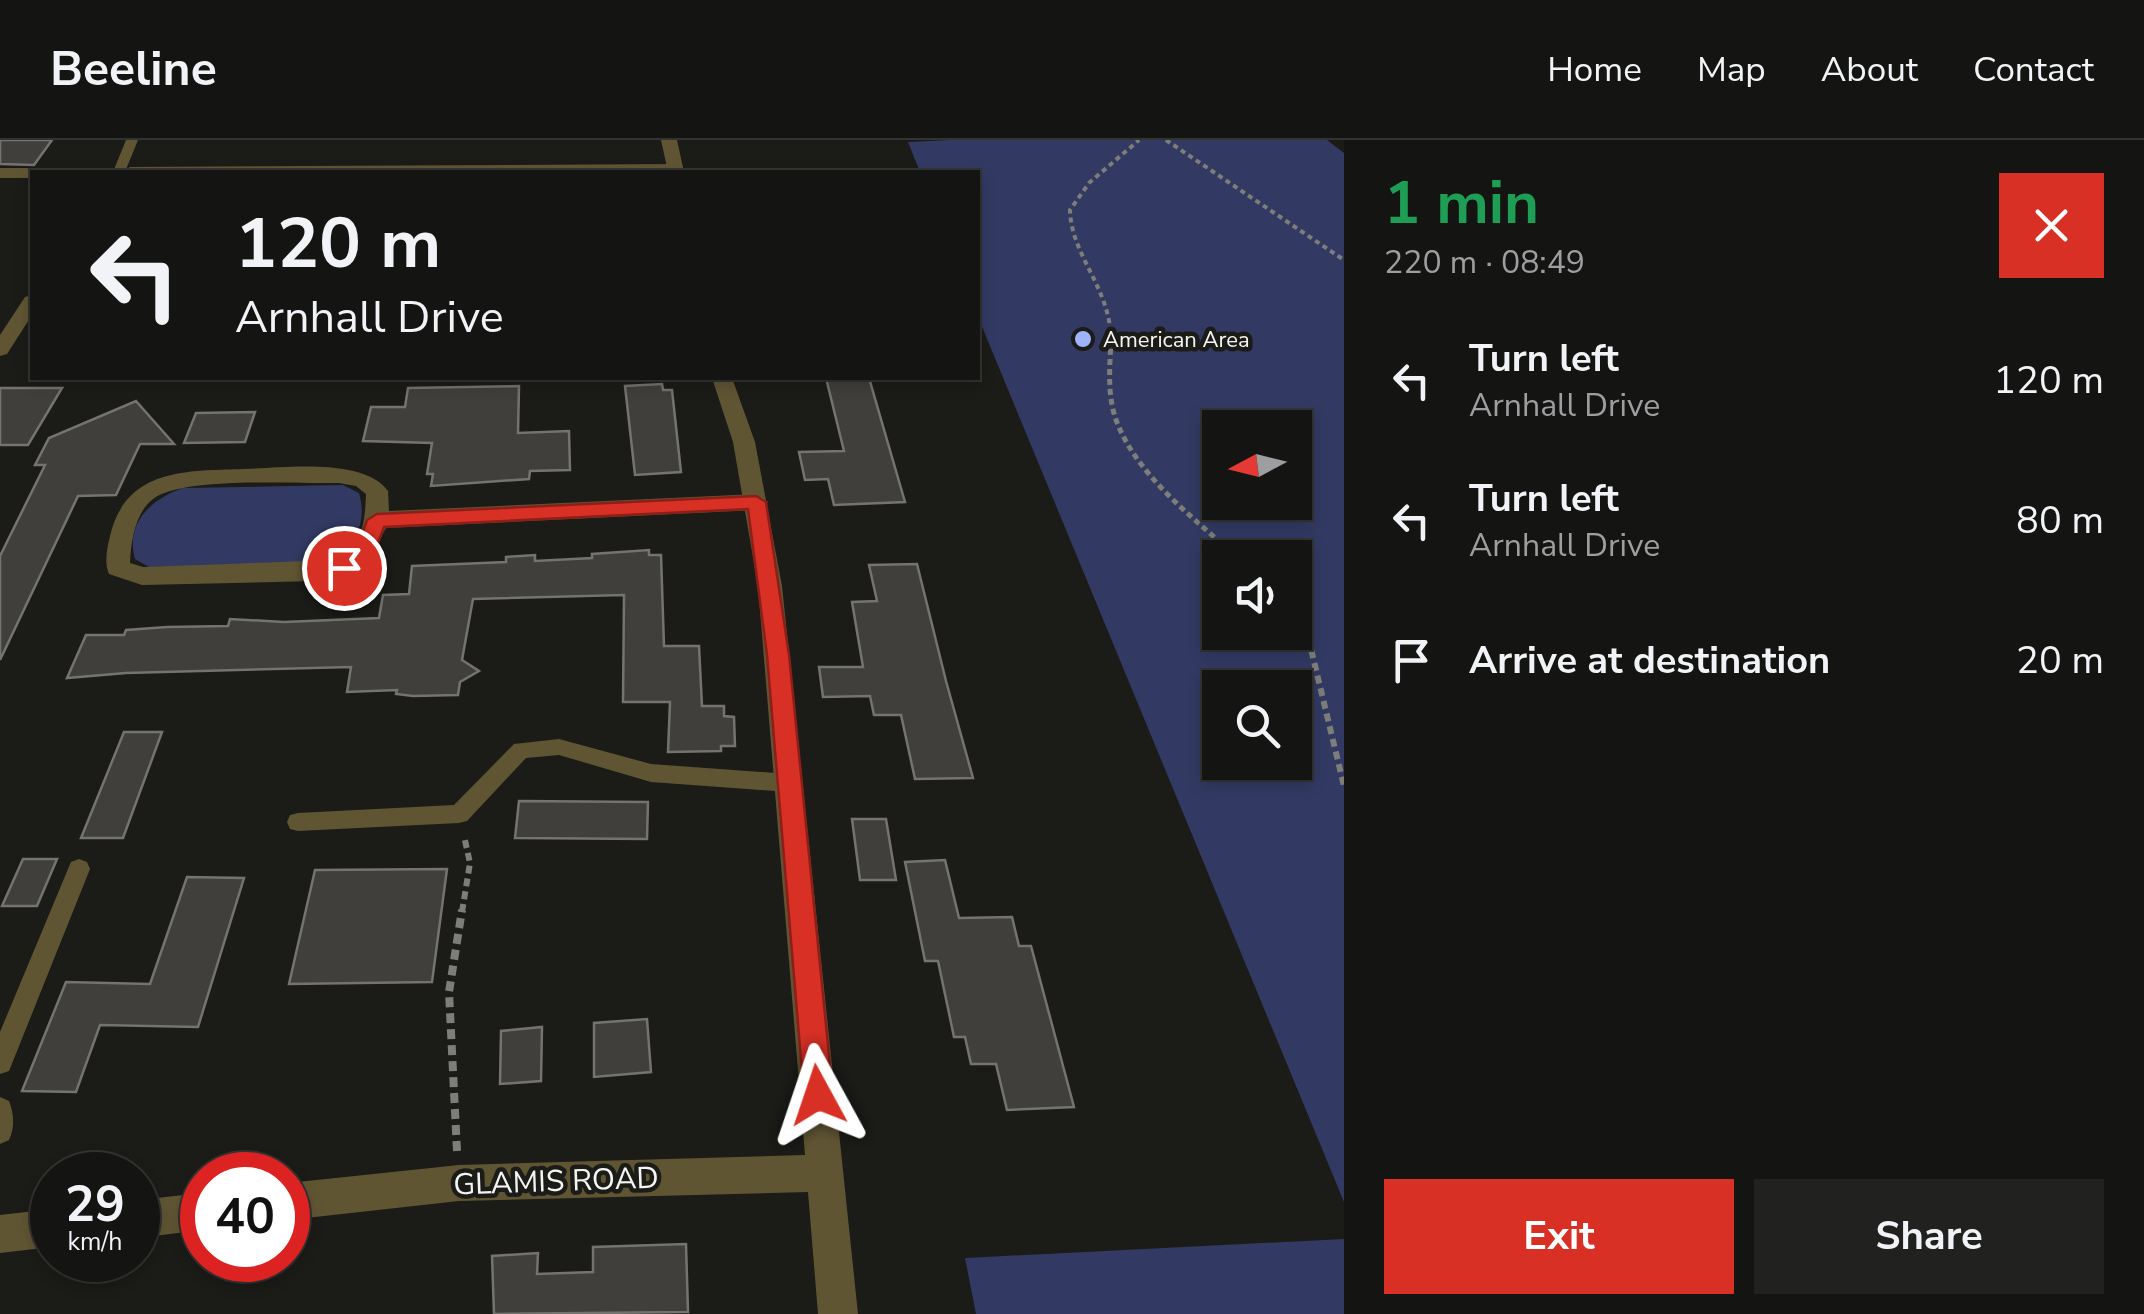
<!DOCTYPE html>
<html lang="en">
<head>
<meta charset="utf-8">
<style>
	:root { --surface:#141412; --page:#212120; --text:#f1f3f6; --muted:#9d9e9f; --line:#333332; --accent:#d93025 }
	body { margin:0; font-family:"Nunito Sans",sans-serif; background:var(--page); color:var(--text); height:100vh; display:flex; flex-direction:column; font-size:38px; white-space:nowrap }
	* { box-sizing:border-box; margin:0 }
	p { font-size:32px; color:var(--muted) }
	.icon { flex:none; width:55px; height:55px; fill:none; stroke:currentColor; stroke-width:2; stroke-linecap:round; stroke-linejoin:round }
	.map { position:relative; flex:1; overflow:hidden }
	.details { display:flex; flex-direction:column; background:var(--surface); width:800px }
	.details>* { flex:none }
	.top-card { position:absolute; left:30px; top:30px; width:950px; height:210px; border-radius:0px; box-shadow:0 5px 15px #0003,0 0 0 2px var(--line); background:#141412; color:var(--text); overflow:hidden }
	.needle { width:65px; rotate:263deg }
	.buttons { position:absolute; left:1202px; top:270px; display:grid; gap:20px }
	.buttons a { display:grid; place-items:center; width:110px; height:110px; border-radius:0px; background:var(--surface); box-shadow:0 5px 15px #0003,0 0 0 2px var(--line); font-size:50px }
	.speed { position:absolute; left:30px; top:1012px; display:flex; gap:20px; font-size:50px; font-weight:700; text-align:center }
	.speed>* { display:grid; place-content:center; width:130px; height:130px; border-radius:50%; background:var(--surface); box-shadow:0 5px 15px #0003,0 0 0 2px var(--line); line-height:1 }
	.speed small { font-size:25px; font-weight:400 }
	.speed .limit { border:15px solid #d22; background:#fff; color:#111 }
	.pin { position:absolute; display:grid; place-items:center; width:85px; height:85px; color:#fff; margin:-42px; border:5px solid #fff; border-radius:50%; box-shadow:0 2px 10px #0007 }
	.me { position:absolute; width:110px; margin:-55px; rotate:355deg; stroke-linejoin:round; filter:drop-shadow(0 0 8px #0008) }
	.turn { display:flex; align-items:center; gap:35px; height:210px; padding:0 40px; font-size:45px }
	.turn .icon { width:130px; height:130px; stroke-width:2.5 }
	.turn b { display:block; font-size:70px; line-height:85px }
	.round { display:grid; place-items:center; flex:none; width:105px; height:105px; border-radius:0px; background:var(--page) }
	.summary { display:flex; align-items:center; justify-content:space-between; height:170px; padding:0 40px }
	h1 { font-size:60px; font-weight:700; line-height:75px; color:#1e9e55 }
	.action { display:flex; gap:20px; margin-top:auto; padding:20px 40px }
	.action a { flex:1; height:115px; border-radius:0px; background:var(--accent); color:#fff; font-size:40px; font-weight:700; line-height:115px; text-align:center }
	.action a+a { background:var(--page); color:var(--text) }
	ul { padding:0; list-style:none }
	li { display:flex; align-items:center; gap:30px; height:140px; padding:0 40px }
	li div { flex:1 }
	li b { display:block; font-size:38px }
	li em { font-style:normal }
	header { display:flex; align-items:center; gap:60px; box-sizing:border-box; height:140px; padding:0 50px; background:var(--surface); border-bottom:2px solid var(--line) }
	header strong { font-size:48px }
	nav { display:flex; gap:55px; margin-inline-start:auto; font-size:35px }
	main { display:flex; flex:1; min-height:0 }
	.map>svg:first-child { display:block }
	.green { fill:#323a63; fill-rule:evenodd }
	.building { fill:#403f3c; stroke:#747370; stroke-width:2.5 }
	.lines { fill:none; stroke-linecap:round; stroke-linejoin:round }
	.path-far3 { stroke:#7d7d7a; stroke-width:4; stroke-dasharray:5 4; stroke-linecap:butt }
	.path-far2 { stroke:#7d7d7a; stroke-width:5; stroke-dasharray:6 4; stroke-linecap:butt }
	.path-far1 { stroke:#7d7d7a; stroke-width:6; stroke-dasharray:8 5; stroke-linecap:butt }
	.path { stroke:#7d7d7a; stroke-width:8; stroke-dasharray:10 6; stroke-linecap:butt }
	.service { fill:#605533; fill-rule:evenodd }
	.minor { fill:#605533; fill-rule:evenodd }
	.tertiary { fill:#605533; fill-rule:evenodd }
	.route { fill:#d93025; stroke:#8d1f18; stroke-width:2.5 }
	.poi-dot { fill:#a0b3fd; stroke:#1b1b18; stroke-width:4 }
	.labels { text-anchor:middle; stroke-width:9; stroke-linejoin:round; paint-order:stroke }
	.far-poi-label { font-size:22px; fill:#f4f4f2; stroke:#1b1b18; text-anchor:start }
	.near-street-label { font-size:30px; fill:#f4f4f2; stroke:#1b1b18 }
</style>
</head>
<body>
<header>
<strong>Beeline</strong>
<nav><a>Home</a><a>Map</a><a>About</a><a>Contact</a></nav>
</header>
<main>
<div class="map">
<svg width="1344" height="1174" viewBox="0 0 1344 1174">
	<rect width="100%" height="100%" fill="#1b1b18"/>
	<path class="green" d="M950,0H1327L1344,13V1062L978,177V32H920L908,2ZM1220,288H1295V362H1220ZM1220,418H1295V492H1220ZM1220,548H1295V622H1220Z
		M343,345L359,353C369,387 351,412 320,423L149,427L135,419C125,383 151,359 183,348Z
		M1344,1099V1174H976L965,1118Z"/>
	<path class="building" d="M0,0H52L34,25L0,24Z
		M826,238H869L905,362L834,365L828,339L805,340L799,312L844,311Z
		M662,244L663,250H672L681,332L635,335L625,246Z
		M519,246L518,293L569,291L570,330L530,331L529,339L431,346L433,334H427L432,303L363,301L371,267H405L408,248Z
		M0,248H62L28,305H0Z
		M136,261L174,304H140L116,355L78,356L0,520V416L45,325H35L49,298Z
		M255,272L245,302L184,303L196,273Z
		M649,410V415H661L664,506H699L702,566H724V576L734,577L735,606H721V611L668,612L670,562H623L624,455L473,459L462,520L479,531L460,542L458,555L413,556L396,554L397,550L347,552L351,527L126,533L67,538L86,495H124L126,490L167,487L228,486L230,479L284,482L379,478L383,455L409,454L412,426L506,422V417L535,415V421L592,418V414Z
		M917,424L946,541L973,638L915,639L901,575H874L870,556L823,557L819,527H863L852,462L877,461L869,425Z
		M124,592H162L123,698H81Z
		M519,661L648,662L647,699L515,698Z
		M852,679H886L896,740H860Z
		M23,719H57L37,766H2Z
		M945,720L959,778L1012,777L1019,806H1031L1074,967L1007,970L996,924H971L965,897H954L938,821H925L905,722Z
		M447,729L432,842L289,844L315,730Z
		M187,737L244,738L198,887L100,885L76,952L22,951L66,842L150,844Z
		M647,879L651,932L594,937V883Z
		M542,887L541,941L500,944L501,891Z
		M686,1104L688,1172L494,1174L492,1116L538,1113L537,1134L593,1132V1107Z"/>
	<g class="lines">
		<path class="path-far3" d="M1166,0L1344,120
			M1111,201C1111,148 1071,116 1070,70L1089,43L1139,0"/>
		<path class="path-far2" d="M1111,199C1110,225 1107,251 1115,277C1135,335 1194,378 1238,418"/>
		<path class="path-far1" d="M1295,475L1311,509L1344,646
			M462,772L470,723L464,696"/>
		<path class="path" d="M457,1011L449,852L462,770"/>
		<path class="service" d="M126,0H138L125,32H113Z
			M559,599L651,624L789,634L796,637L799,643L796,649L789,652L651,642L559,615L526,618L467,681L459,683L298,691L290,689L287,682L290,675L298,673L454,665L514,604Z
			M79,719L87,722L90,729L9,931L0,934V892L68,729L71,722Z
			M0,957L9,961C14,974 15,987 9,1000L0,1004Z"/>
		<path class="minor" d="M675,24L681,26V32H122L130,27Z
			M0,28H32L40,32H32V38H0Z
			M32,155V175L7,214L0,216V195L25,157Z
			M244,329C283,328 364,317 388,351L389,371L757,354L768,362L757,370L386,388L366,424L350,433L316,441L142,445L109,434C104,423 107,408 110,396C126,328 186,331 244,329ZM339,343L356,346L366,354C365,381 363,407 335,420L143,427L130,423C131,401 135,373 153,359C183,336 299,344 339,343Z"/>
		<path class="tertiary" d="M661,0H677L684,32H668Z
			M712,238H732L755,302L782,446L858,1174H818L808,1052L459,1061L288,1080V1043L459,1025L805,1015L758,446L733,302Z
			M202,1053V1090L138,1098V1060Z
			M52,1069V1107L0,1113V1075Z"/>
	</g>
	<path class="route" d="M756,356L766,362L789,515L833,955L829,965L818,969L808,965L804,955L767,515L748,369L384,387L372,419L344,435L334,428L357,409L367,380L377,374Z"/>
	<circle class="poi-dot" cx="1083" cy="199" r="10"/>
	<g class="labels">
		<g class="far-poi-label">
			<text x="1103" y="207">American Area</text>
		</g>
		<g class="near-street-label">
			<text transform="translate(556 1041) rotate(-2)" y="10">GLAMIS ROAD</text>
		</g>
	</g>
</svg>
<div class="buttons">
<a><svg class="needle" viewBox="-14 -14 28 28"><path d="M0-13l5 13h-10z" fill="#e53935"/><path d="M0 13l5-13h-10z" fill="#9d9e9f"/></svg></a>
<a><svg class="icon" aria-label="sound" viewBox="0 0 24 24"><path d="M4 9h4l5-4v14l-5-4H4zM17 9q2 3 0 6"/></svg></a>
<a><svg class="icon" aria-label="search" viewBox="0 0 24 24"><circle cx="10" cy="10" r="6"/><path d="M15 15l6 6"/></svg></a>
</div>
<div class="speed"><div>29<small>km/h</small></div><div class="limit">40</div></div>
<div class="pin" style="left:344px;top:428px;background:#d93025"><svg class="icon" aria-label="arrive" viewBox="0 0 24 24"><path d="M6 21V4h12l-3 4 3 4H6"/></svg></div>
<svg class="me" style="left:818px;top:955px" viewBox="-20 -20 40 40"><path d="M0-17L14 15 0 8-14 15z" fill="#d93025" stroke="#fff" stroke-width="4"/></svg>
<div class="top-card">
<div class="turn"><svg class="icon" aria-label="left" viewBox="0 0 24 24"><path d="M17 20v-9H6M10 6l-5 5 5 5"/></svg><div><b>120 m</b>Arnhall Drive</div></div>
</div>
</div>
<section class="details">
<div class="summary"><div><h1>1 min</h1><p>220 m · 08:49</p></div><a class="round" style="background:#d93025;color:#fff"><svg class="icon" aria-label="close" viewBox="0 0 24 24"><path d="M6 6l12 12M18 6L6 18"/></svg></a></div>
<ul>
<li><svg class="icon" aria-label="left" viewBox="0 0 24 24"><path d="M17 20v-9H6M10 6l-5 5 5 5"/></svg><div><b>Turn left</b><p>Arnhall Drive</p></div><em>120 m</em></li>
<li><svg class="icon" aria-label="left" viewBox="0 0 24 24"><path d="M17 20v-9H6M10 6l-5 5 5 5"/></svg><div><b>Turn left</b><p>Arnhall Drive</p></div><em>80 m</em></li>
<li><svg class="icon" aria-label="arrive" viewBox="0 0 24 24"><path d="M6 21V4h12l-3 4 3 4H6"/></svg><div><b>Arrive at destination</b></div><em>20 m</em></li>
</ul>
<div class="action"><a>Exit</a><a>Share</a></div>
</section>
</main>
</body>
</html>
